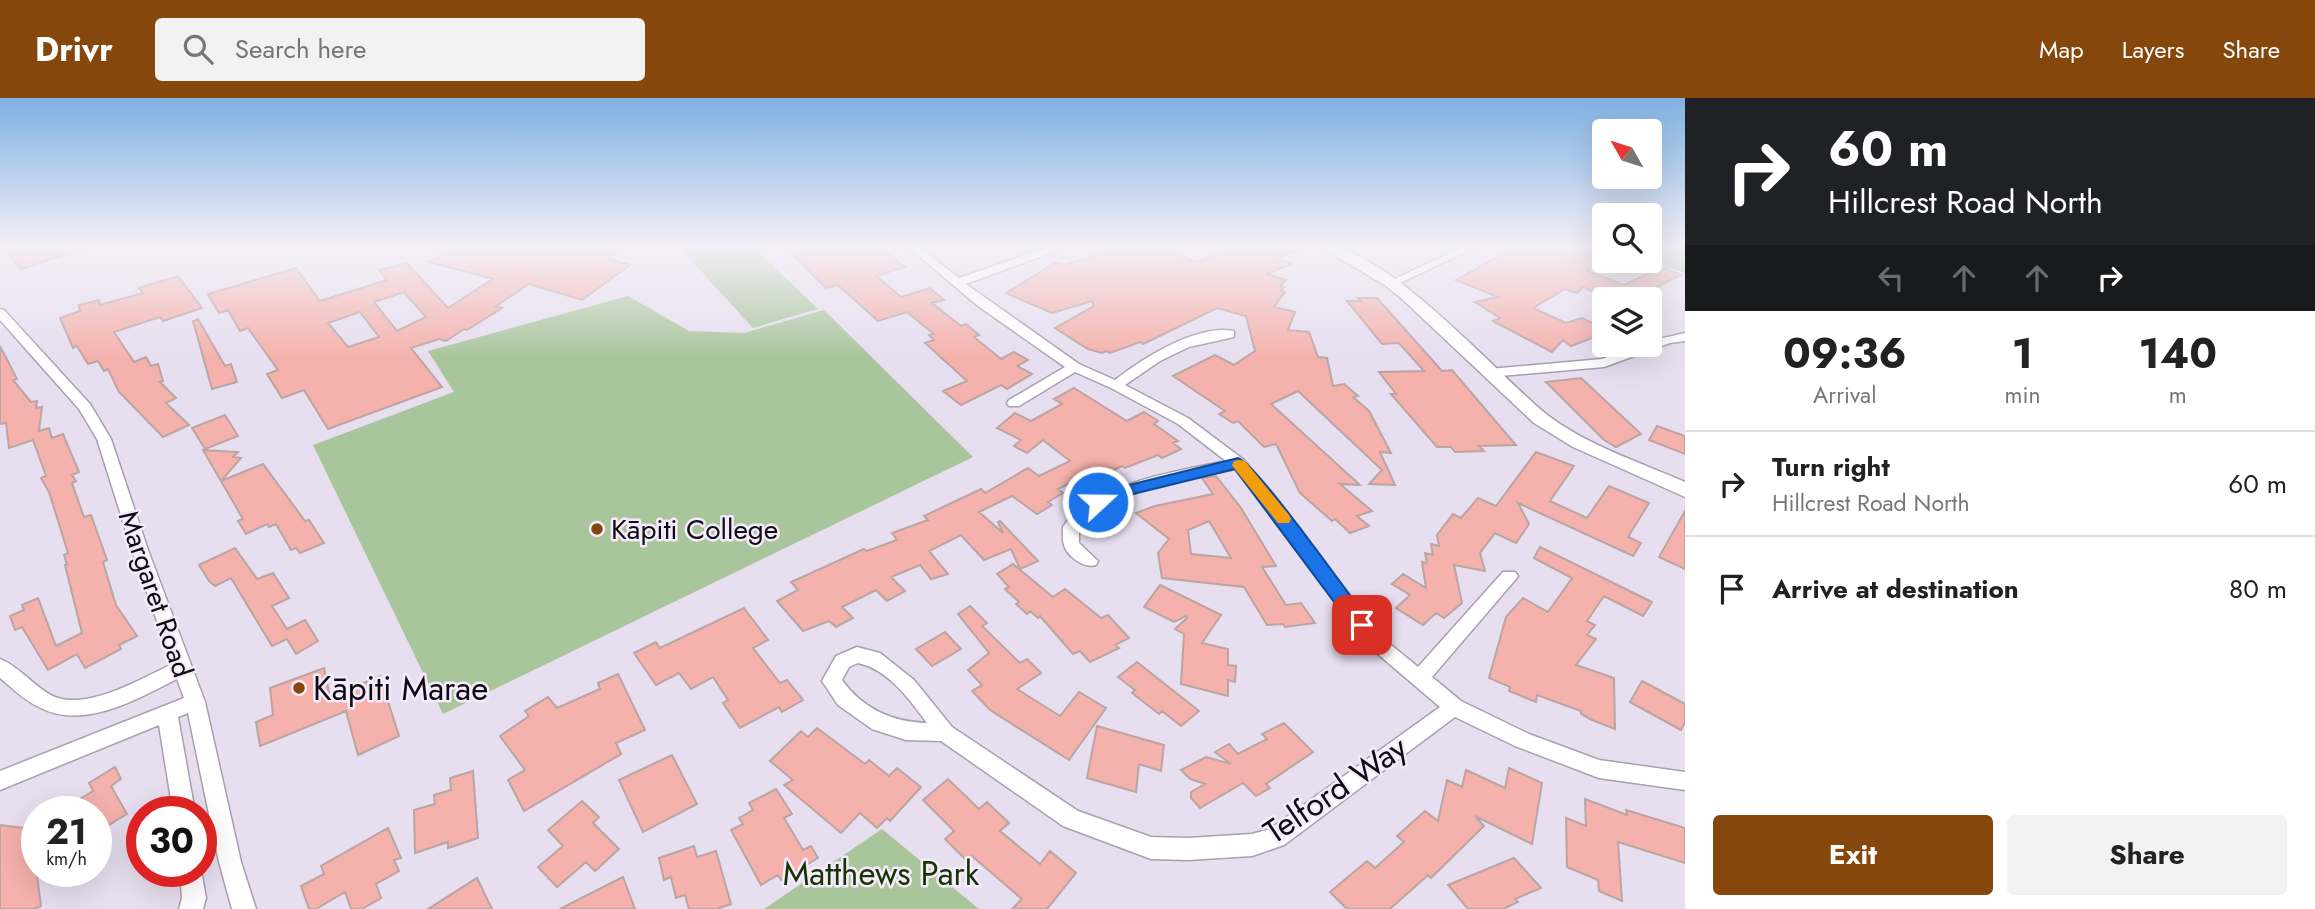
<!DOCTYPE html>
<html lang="en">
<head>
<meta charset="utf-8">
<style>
	:root { --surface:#fff; --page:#f2f2f2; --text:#222; --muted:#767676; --line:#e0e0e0; --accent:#86470d }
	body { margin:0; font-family:Jost,sans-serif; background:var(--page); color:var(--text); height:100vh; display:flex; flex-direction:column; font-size:26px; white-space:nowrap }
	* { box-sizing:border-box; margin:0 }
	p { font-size:23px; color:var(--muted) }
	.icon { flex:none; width:38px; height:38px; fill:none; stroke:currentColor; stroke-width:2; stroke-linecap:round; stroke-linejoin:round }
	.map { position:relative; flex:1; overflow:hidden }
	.sheet { display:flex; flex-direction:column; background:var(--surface); width:630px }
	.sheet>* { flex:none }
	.top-card { background:#202124; color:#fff; overflow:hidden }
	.needle { width:46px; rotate:309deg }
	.controls { position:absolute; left:1592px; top:21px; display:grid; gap:14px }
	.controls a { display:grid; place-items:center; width:70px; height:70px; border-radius:7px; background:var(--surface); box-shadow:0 7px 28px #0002; font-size:35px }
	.speed { position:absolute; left:21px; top:698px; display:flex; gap:14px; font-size:35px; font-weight:700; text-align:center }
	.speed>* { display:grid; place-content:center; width:91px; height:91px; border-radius:50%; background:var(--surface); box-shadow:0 7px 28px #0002; line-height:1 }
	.speed small { font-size:18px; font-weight:400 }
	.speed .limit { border:10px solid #d22; background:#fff; color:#111 }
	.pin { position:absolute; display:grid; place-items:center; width:60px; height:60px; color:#fff; margin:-30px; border-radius:14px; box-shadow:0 4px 10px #0006 }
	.me { position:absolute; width:77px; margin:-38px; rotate:69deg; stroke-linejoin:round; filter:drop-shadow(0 0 5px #0008) }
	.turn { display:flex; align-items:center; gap:24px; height:147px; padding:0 28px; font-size:32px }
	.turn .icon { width:91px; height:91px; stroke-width:2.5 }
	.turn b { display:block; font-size:49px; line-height:60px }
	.lanes { display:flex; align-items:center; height:66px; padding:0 28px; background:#0003; justify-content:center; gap:35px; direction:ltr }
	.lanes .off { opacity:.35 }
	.eta { display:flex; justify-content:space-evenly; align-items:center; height:119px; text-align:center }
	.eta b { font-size:42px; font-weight:700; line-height:49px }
	.cta { display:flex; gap:14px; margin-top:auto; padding:14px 28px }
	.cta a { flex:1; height:80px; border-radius:7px; background:var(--accent); color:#fff; font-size:28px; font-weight:700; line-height:80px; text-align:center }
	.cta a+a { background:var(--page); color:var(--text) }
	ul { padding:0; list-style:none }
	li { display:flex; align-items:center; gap:21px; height:105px; padding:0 28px; border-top:2px solid var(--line) }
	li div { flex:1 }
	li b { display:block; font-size:26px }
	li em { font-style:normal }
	header { display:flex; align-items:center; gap:42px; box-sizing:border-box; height:98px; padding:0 35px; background:var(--accent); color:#fff }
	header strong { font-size:33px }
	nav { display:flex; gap:38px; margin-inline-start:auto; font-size:24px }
	.search { width:490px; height:63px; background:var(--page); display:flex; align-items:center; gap:18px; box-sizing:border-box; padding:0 24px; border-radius:7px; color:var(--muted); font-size:26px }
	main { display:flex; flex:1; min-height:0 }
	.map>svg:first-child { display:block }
	.green { fill:#a9c59c }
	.building { fill:#f5b1ab; stroke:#baa5a3; stroke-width:2; fill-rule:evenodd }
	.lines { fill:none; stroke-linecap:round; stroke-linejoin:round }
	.street-casing { stroke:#a89faf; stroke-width:3 }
	.secondary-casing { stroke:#a89faf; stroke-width:3 }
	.street { fill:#fff; fill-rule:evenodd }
	.secondary { fill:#fff; fill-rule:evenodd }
	.route { fill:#1a73e8; stroke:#114b97; stroke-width:2 }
	.slow { fill:#f59e0b }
	.poi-dot { fill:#86470d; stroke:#f5ebfc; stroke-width:2.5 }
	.labels { text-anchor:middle; stroke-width:5; stroke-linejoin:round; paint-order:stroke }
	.poi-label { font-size:28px; fill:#0f0c11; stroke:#f5ebfc; text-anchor:start }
	.street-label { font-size:28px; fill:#0f0c11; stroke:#f5ebfc }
	.near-poi-label { font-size:33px; fill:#0f0c11; stroke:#f5ebfc; text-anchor:start }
	.near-street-label { font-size:33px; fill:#0f0c11; stroke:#f5ebfc }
	.near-park-label { font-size:33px; fill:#153500; stroke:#f5ebfc }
</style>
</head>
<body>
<header>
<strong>Drivr</strong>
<div class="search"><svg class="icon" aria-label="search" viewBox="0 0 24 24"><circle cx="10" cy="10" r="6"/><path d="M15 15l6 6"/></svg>Search here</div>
<nav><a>Map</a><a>Layers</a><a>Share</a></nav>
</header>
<main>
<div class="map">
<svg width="1685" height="811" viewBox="0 0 1685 811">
	<rect width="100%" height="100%" fill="#e7deef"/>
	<path class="green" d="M678,148H752L818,211L753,230Z
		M1656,148H1685V175L1648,163L1650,152Z
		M628,198L689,233L744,235L824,212L973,359L443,616L313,347L454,294L428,253Z
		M882,731L979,811H764Z"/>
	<path class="building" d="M5,148H84V150L22,171L12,161Z
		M456,148H605L622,152L609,161L630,167L582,202L529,186L496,208L502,210L467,232L464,231L446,243L439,241L411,250L442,289L328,331L304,292L282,300L267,276L278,272L248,230L240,233L228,212L219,215L208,196L296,170L320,203L387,182L379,172L407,165L448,210L493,181L429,164ZM404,194L426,219L397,233L374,204ZM360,214L379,239L348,249L328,225Z
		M828,148H877L905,169L876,178L901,199L930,190L944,202L932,205L961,228L966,226L979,237L974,239L1001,261L1014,254L1028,262L1017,268L1032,276L1007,291L1001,287L961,307L943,293L967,283L925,245L934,242L929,237L934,236L907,214L878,223L838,187L826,190L792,156Z
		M1126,148H1163L1195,164L1241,148H1307L1278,160L1291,166L1267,176L1286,182L1280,188L1284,189L1281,192L1285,194L1274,209L1295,214L1288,232L1309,234L1318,259L1327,260L1333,288L1344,286L1358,298L1353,299L1369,313L1391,355L1380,354L1395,387L1369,386L1382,372L1298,293L1271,306L1360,387L1340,386L1372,413L1357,418L1369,428L1350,435L1335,421L1332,423L1300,395L1276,346L1264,349L1238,323L1233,325L1219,316L1225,313L1173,278L1215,257L1234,267L1255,253L1246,218L1217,210L1143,246L1140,244L1110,255L1106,253L1102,255L1088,251L1055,230L1094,208L1092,203L1052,215L1006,195L1055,165L1065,167Z
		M1517,148H1596L1605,151V162L1587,173L1624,187L1662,169L1681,177L1645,195L1658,201H1595L1601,198L1583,189L1577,195L1565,191L1533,210L1566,225L1582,220L1605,231V235L1571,248L1563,242L1552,254L1493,223L1500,220L1475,204L1498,199L1456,182Z
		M178,178L202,210L163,223L160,219L114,234L134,264L146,259L151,268L158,266L163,283L160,284L176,300L166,305L189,327L163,339L119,294L108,271L104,273L98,263L88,266L77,248L73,250L60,220L80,213L79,207L99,202L100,207L143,195L139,190Z
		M1358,200H1377L1442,273L1452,272L1516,347L1479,348L1484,353L1455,354L1451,349H1437L1391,296H1396L1379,274L1424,273L1399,245L1382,246L1347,203H1361Z
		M198,221L225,268L231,266L237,284L212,291L193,223Z
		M0,248L17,281L13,282L31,304L37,303L36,310L42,309L39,333L49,330L52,340L63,336L79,374L72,377L76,383L72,385L84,419L91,417L107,462L103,464L116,507L137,538L119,547L121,551L85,570L77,556L48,572L22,529L15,532L10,518L24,512L22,507L38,500L56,548L82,535L65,467H67L64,457L68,455L49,394L41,380L46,378L33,342L9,350L6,325L0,326Z
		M1581,280L1641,336L1616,349L1604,342L1546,284Z
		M1074,290L1127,323L1144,314L1158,323L1154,326L1178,343L1173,345L1181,351L1162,360L1158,357L1125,370L1122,368L1093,382L1086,377L1058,391L1063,395L1048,404L1052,407L1037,416L1012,398L979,414L1003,435L998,424L1000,423L1038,463L1020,471L1011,451L984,462L961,437L929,453L948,476L931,481L920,467L891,479L905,493L887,503L876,492L842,509L853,520L836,529L829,523L803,533L777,503L798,492L791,484L864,451L867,453L897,442L892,435L928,422L924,418L981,391L985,395L1028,370L1039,378L1070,363L1043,342L1027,355L1014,348L1021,342L997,330L1015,315L1031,323L1062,306L1054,301Z
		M225,317L238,338L205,351L192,330Z
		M1657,328L1685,338V356L1649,342Z
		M203,352L238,354L233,359L241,360L221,383L263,366L305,423L309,422L324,445L300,455L296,450L291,452L276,426L269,429L267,426L246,436L238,423L243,421Z
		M1536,354L1574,368L1550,403L1587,420L1609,388L1649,405L1628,439L1641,445L1633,458L1518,405L1529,426L1516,445L1495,435L1480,455L1485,473L1454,467L1462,505L1444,520L1436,515L1423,527L1396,510L1410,497L1392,486L1403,476L1426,490L1422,464L1427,465L1425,455L1433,457L1431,446L1439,448L1437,437L1453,416L1461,420L1478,400L1496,408Z
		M1216,378L1241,410L1276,468L1262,469L1286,507L1301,505L1315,525L1285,529L1283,526L1267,527L1244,489L1162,480L1158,455L1169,441L1136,415L1155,408L1213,396L1202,380ZM1209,423L1231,460L1191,456L1188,432Z
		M1685,413V471L1659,459Z
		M1540,449L1652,504L1643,518L1604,498L1587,523L1595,527L1587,537L1596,541L1576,567L1614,580L1615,631L1592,622L1581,616V613L1537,597L1536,604L1509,593L1510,589L1489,580L1506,519L1523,500L1548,514L1572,480L1534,460Z
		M235,450L257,481L273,475L289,500L272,508L287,531L305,522L318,543L296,556L287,541L272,548L231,480L215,488L209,483L199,467Z
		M1013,466L1053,499L1065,491L1101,520L1108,517L1129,540L1115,547L1119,550L1090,564L1080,553L1073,556L1040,518L1038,520L1030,513L1027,516L1016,506L1019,504L1005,491L1009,489L997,476Z
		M1160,487L1221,517L1202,545L1228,551V567L1236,568L1235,584L1228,582V598L1181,586L1184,536L1175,531L1187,520L1186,518L1174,524L1144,509Z
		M970,508L987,525L982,528L1020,565L1027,561L1041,575L1017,591L1060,618L1079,594L1106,610L1069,662L990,612L972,593L982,587L968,572L989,555L958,516Z
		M744,510L768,542L753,550L780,585L787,582L803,602L782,614L779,609L740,630L723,605L728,602L713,579L691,591L679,575L656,587L634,555L656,544L660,550Z
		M945,534L961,551L932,568L916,551Z
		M1137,564L1199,613L1181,628L1162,613L1159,616L1132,595L1135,592L1118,579Z
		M324,570L330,599L380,578L399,638L358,657L346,613L260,648L256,624L273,617L270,590Z
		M618,576L645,632L616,645L621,656L524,713L508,682L525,672L500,638L529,618L525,613L548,599L557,610L600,591L598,585Z
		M1642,583L1685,606V624L1681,632L1630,604Z
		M1284,625L1313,654L1266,686L1270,690L1256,698L1243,685L1200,710L1191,700V694L1205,686L1190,681L1181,672L1206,659L1231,666L1215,654L1229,646L1238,656L1267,641L1262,636Z
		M1097,628L1164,647L1161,673L1139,666L1136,694L1087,680Z
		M817,630L865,666L869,662L889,678L897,670L921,689L890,723L887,720L877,730L860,715L841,735L784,687L793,682L770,663L801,633L808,639Z
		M672,657L697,706L643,734L619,682Z
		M115,669L121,681L111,688L127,716L96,735V714H81L75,704L93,693L89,685Z
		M1509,670L1542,685L1532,746L1475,718L1484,728L1431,780L1428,777L1390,811H1347L1330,794L1367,763L1375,770L1404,744L1397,738L1425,713L1438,723L1447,682L1462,689L1466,672L1505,690Z
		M473,673L478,740L448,750V744L415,755L414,712L435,706L434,697L451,692L450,680Z
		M948,681L979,711L987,704L1009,725L1000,733L1040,766L1050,753L1076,775L1047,811H1012L1022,801L972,758L967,763L945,741L954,733L923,702Z
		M776,691L792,716L784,720L803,752L811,748L818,760L781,782L778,777L761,787L731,732L743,726L739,720L753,712L749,705Z
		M1585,701L1627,717L1626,712L1685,730V765L1618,744L1622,803L1599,793L1598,782L1567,769L1566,720L1586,728Z
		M582,703L599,719L593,725L619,751L595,773L586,764L557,789L538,769L563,748L548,732Z
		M0,727L31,731L41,808L35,811H0Z
		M388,730L401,760L394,762L399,773L376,786L381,800L362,811H351L345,794L316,811H309L301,788L324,776L321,768Z
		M694,748L697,759L716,753L731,806L717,811H689L685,797L676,800L671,779L664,782L659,760Z
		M1514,760L1541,790L1515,801L1518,804L1503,811H1468L1448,787Z
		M623,779L635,811H560Z
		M477,780L492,811H428Z"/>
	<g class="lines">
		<defs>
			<path id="street" d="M907,148H918L959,180L1051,148H1065L1064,150L966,186L1079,266L1115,282C1143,260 1197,226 1234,233V239L1189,249L1160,263L1125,287L1188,320L1244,362L1385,542L1418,569L1503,474H1515L1518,478L1515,482L1432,579L1461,603L1529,636L1599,662L1685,674V692L1599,680L1515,648L1455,619L1284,747L1252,758L1188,762L1151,761L1063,728L941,643L906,642L872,631L838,607L822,583L836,558L857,549L880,555L914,582L952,629L1078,713L1151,739L1188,740L1252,736L1270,731L1440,609L1373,552L1235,371C1184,382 1116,390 1079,430V445L1098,463L1096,467C1084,471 1067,458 1064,447C1062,441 1063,434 1063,429C1090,386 1179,373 1226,363L1178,326L1111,290L1075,274L1019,308H1009L1007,305L1009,302L1065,269L978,208ZM858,565C888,571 910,602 927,625C892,624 863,611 842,582L849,569Z
				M1465,148H1478L1396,187H1388L1386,185Z
				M0,211L4,212L90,306L111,341L148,452L205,604L241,764L256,811H232L219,764L188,615L178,619L195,714H173L159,627L0,692V673L184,600L177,581C137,601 83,633 39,609C24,602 12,590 0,580V561C18,568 32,586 49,596C82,616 141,581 172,566L132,452L97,341L79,311L0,222Z
				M1685,235V243L1670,245L1604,269L1489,279L1482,275L1489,271L1602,261L1641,247H1650V243Z
				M201,772L206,800L203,811H179L182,800L180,774Z"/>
			<path id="secondary" d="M1319,148C1381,143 1497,276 1546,316C1586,347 1639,364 1685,384V399L1573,349L1534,325L1401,200L1386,188Z"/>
		</defs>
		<use href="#street" class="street-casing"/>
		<use href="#secondary" class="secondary-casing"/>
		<use href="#street" class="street"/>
		<use href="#secondary" class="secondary"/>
	</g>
	<linearGradient id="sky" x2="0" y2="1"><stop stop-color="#7fb1e2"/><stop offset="0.57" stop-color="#f4f0f8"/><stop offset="1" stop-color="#f4f0f8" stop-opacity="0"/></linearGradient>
	<rect width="1685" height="261" fill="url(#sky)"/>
	<path class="route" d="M1238,360C1256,365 1350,498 1368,522L1371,527L1368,532H1355L1235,371L1133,396L1098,410L1090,404L1093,400L1129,387Z"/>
	<path class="slow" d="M1240,362L1245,363L1289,417L1291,421L1289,425H1278L1234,370L1232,367L1234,363Z"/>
	<g class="poi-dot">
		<circle cx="597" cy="431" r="7"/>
		<circle cx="299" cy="590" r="7"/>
	</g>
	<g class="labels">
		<g class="poi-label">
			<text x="611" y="441">Kāpiti College</text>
		</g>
		<g class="street-label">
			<text transform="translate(156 496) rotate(71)" y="10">Margaret Road</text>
		</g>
		<g class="near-poi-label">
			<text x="313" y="602">Kāpiti Marae</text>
		</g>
		<g class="near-street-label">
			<text transform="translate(1335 691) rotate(-34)" y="12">Telford Way</text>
		</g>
		<g class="near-park-label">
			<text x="881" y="787">Matthews Park</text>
		</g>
	</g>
</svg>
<div class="controls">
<a><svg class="needle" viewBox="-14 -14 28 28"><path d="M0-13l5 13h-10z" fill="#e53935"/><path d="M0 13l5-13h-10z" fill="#767676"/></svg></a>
<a><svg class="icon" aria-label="search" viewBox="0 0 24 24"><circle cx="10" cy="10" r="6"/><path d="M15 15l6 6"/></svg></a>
<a><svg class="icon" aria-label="layers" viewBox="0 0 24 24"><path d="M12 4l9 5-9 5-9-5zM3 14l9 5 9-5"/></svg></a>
</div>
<div class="speed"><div>21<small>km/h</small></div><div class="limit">30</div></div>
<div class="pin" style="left:1362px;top:527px;background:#d93025"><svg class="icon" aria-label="arrive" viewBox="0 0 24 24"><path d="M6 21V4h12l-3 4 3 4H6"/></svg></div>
<svg class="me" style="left:1098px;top:404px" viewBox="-20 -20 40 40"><circle r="17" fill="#1a73e8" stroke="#fff" stroke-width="3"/><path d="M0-11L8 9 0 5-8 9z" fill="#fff"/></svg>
</div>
<section class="sheet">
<div class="top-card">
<div class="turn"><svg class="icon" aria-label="right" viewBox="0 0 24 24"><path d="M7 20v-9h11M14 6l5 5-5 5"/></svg><div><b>60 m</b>Hillcrest Road North</div></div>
<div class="lanes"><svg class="icon off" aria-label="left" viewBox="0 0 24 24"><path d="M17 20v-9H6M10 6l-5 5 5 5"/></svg><svg class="icon off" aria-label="ahead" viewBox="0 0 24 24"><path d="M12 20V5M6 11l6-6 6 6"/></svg><svg class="icon off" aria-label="ahead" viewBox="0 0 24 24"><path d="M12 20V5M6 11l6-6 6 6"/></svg><svg class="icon" aria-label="right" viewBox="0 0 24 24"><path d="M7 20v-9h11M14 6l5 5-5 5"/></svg></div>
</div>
<div class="eta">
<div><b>09:36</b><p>Arrival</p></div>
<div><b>1</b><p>min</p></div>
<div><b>140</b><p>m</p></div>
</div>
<ul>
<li><svg class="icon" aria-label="right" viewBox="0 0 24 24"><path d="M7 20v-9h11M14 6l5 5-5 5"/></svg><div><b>Turn right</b><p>Hillcrest Road North</p></div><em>60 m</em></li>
<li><svg class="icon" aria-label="arrive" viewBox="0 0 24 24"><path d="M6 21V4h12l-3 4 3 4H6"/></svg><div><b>Arrive at destination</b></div><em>80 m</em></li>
</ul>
<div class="cta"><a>Exit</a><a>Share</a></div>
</section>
</main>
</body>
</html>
